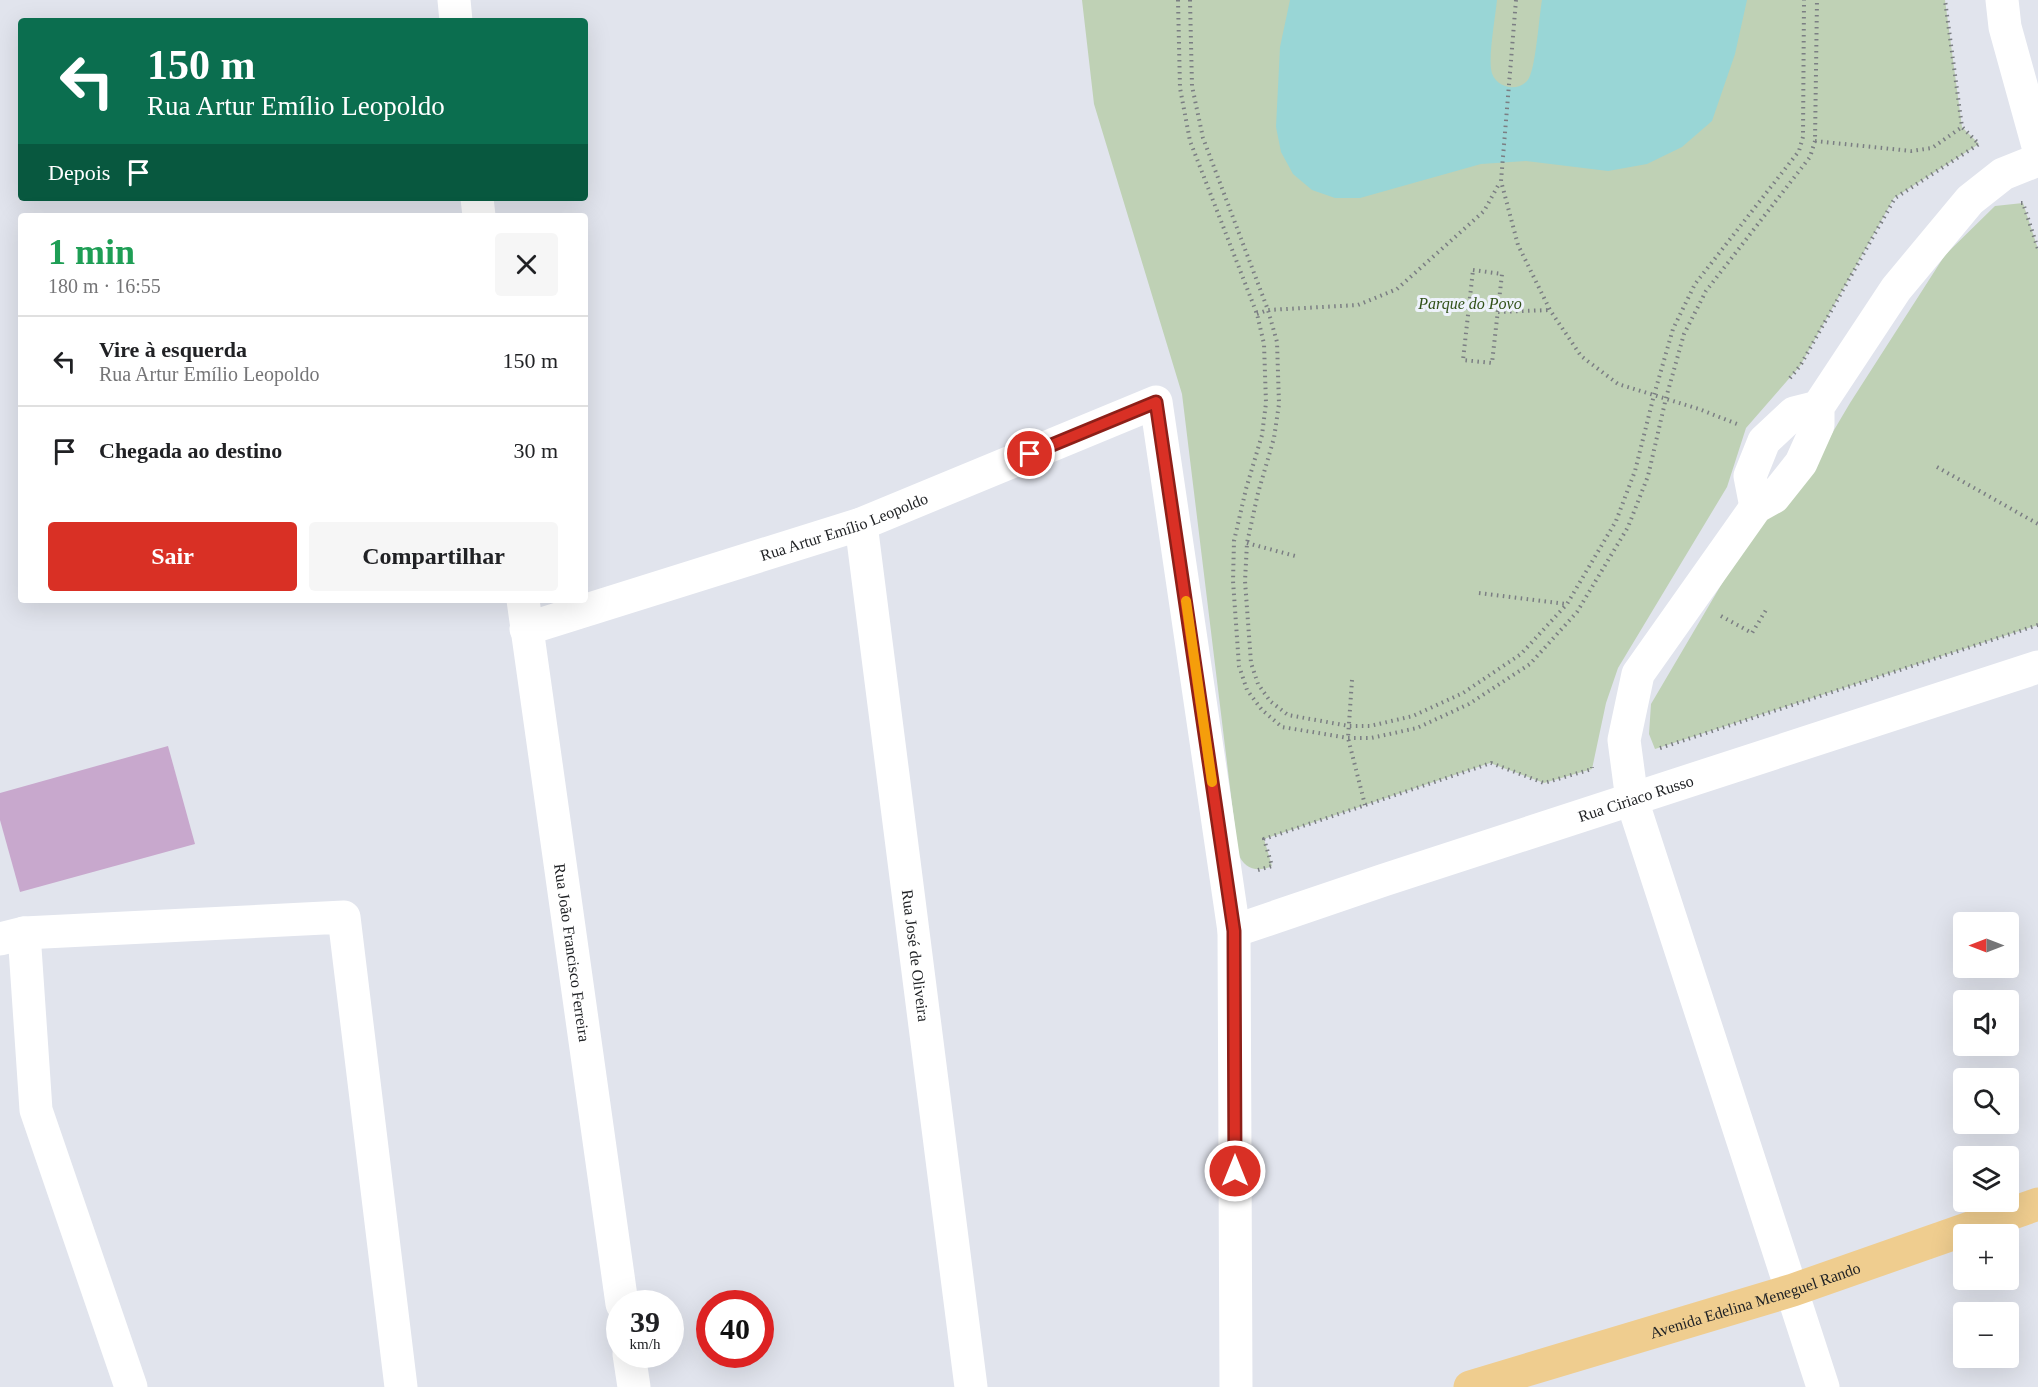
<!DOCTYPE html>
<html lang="pt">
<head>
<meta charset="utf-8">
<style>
	:root { --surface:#fff; --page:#f6f6f6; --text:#202124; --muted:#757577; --line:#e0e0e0; --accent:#d93025 }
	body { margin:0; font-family:Georgia,serif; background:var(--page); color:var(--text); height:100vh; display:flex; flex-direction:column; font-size:22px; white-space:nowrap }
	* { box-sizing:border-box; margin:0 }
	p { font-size:20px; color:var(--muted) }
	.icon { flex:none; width:33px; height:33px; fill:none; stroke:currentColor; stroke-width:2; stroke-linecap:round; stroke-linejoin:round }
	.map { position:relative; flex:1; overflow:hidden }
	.side { position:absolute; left:18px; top:213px; width:570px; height:390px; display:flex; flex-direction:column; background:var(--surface); border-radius:6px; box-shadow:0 6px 24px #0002 }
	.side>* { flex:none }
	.hud { position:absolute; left:18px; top:18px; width:570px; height:183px; border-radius:6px; box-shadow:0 6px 24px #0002; background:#0b6e4f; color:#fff; overflow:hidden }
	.needle { width:39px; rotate:270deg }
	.buttons { position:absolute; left:1953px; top:912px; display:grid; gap:12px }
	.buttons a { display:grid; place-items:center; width:66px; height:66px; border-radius:6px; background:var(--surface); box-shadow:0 6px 24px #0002; font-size:30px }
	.speed { position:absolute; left:606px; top:1290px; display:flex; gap:12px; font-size:30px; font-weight:700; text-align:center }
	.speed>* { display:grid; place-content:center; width:78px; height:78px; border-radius:50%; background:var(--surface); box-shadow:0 6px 24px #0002; line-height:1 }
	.speed small { font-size:15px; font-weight:400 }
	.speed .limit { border:9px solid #d22; background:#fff; color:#111 }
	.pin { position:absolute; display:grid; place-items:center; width:51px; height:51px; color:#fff; margin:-26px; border:3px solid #fff; border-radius:50%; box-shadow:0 2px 6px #0007 }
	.me { position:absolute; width:66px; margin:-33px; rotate:0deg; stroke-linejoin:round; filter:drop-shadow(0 0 4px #0008) }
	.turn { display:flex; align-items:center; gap:21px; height:126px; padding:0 30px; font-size:27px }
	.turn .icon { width:78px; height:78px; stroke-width:2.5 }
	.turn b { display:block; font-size:42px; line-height:51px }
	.then { display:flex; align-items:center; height:57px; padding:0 30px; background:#0003; gap:12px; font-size:22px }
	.round { display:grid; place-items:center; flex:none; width:63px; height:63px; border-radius:6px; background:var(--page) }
	.overview { display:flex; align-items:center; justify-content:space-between; height:102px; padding:0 30px }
	h1 { font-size:36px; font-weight:700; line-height:45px; color:#1e9e55 }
	.button { display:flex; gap:12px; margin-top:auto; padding:12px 30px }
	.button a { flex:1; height:69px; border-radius:6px; background:var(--accent); color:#fff; font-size:24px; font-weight:700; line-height:69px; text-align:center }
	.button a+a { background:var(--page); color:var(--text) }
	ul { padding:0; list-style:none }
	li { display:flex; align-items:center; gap:18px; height:90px; padding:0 30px; border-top:2px solid var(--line) }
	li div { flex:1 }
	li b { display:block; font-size:22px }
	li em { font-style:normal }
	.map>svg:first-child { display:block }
	.green { fill:#bfd1b5 }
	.water { fill:#99d6d6 }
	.building { fill:#c8a8cd }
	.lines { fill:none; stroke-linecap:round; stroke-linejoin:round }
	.path { stroke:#7b7e83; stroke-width:4; stroke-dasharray:1.5 4.5; stroke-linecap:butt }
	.minor { stroke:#fff; stroke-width:33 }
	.major { stroke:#efcd8f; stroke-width:33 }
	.route-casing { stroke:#8d1f18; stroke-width:15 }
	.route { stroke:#d93025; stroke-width:10 }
	.slow { stroke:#f59e0b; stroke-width:10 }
	.labels { text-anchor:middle; stroke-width:6; stroke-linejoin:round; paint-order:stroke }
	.park-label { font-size:16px; font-style:italic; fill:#305017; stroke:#eef2fb }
	.street-label { font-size:16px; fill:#212326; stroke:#eef2fb }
</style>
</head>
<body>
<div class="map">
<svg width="2038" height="1387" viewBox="0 0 2038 1387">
	<rect width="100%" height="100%" fill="#e1e4ed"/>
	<path class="green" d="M1082,0H1945L1962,127L1979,144L1894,198L1800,366L1746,428L1727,487L1618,668L1606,703L1592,769L1544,783L1490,763L1264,839L1272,866C1257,873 1244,869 1238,853L1182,394L1094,104Z
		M2023,203L2038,249V625L1655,749L1649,734L1651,704L1757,524L1811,469L1850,403L1945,255L1995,206Z"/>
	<path class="water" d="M1290,0H1497C1495,19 1489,52 1491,69C1493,88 1520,94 1529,78C1536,65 1539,17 1542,0H1747L1735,54L1712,121L1682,147L1647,164L1608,171L1526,161L1481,164L1360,198H1335L1312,190L1293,174L1281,152L1276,127L1280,47Z"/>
	<path class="building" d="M168,746L195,844L20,892L0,820V793Z"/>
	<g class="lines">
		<path class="path" d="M1178,0L1180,88L1190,141L1257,314L1264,344L1266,403L1262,435L1246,489L1234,541L1233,581L1239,666L1247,690L1262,710L1282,727L1348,738H1371L1417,728L1469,704L1530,664L1577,612L1628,527L1648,476L1666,398L1684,334L1706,291L1810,157L1815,141L1817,0
			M1190,0L1192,86L1203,138L1268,310L1277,342L1279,404L1274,438L1258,493L1247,543L1245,581L1251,663L1258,684L1270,701L1288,715L1349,726H1370L1413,716L1463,693L1521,654L1567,604L1616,521L1635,471L1654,395L1673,329L1695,284L1799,151L1803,137L1804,0
			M1516,0L1501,181L1518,245L1550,310L1581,356L1618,384L1699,409L1737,424
			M1815,141L1911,151L1932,148L1962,127
			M2021,203H2023L2038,249
			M1473,270L1502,274L1492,363L1463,360Z
			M1498,312L1550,310
			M1257,314L1268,310L1358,305L1397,289L1484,211L1500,182
			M1790,378L1800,366L1895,198L1979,144L1962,127L1945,0
			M1937,467L2038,524
			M1247,543L1295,556
			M1479,593L1566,604
			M1721,616L1752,633L1766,610
			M1352,680L1348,738L1365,805
			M1660,748L2038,625
			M1258,870L1272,866L1264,839L1491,763L1544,783L1592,769V767"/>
		<g class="minor">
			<path d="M454,0L456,21"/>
			<path d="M2002,0L2005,27L2038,146"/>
			<path d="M477,198L479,216"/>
			<path d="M1756,507L1750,476L1764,441L1794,413L1818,407"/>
			<path id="s1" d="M861,524L971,1387"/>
			<path id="s2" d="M523,600L622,1304"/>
			<path id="s3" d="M526,629L861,524L1156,402L1234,931L1236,1387"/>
			<path id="s4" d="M1234,931L1384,880L2038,667"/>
			<path d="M24,933L36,1110L131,1387"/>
			<path d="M0,939L24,933L344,917L401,1387"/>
			<path d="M629,1354L634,1387"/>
			<path d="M1823,1387L1632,800L1624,740L1638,674L1756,507L1774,497L1801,463L1818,425V407L1896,289L1970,200L2003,174L2038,160"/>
		</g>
		<path class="major" id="s5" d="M1470,1387L1793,1290L2038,1204"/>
	</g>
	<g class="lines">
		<defs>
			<path id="route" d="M1030,454L1156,402L1234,931L1235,1171"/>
		</defs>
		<use href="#route" class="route-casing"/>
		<use href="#route" class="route"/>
		<path class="slow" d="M1186,601L1212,782"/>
	</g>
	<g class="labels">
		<g class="park-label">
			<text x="1470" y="309">Parque do Povo</text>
		</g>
		<g class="street-label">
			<text dy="6" stroke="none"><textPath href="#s3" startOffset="334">Rua Artur Emílio Leopoldo</textPath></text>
			<text dy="6" stroke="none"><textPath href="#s4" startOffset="423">Rua Ciriaco Russo</textPath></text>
			<text dy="6" stroke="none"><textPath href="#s2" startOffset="356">Rua João Francisco Ferreira</textPath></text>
			<text dy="6" stroke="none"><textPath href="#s1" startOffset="435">Rua José de Oliveira</textPath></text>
			<text dy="6" stroke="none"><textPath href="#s5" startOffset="298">Avenida Edelina Meneguel Rando</textPath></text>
		</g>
	</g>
</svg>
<div class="buttons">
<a><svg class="needle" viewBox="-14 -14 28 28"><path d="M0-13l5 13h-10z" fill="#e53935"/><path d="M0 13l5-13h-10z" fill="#757577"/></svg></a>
<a><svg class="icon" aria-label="sound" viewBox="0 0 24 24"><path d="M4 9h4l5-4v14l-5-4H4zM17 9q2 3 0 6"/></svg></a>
<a><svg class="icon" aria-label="search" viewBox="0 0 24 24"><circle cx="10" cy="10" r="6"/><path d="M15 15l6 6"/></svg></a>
<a><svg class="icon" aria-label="layers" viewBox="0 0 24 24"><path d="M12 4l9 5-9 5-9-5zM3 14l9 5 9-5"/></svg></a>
<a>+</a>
<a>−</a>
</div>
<div class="speed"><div>39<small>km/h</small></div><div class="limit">40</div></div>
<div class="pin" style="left:1030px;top:454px;background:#d93025"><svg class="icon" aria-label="arrive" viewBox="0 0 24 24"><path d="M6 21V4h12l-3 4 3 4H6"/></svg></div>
<svg class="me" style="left:1235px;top:1171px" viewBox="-20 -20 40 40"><circle r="17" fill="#d93025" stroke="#fff" stroke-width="3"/><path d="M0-11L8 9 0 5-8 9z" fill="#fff"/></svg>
<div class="hud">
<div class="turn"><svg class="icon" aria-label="left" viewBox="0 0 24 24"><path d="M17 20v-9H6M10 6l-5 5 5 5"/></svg><div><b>150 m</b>Rua Artur Emílio Leopoldo</div></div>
<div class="then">Depois<svg class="icon" aria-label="arrive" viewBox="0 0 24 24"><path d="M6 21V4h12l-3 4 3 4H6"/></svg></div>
</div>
<section class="side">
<div class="overview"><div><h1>1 min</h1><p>180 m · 16:55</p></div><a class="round"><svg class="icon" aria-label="close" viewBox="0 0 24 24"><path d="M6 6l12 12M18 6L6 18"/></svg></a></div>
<ul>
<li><svg class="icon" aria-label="left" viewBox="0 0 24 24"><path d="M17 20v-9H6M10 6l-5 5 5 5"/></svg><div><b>Vire à esquerda</b><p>Rua Artur Emílio Leopoldo</p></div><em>150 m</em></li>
<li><svg class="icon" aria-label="arrive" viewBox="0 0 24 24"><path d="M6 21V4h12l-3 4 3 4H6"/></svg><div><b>Chegada ao destino</b></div><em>30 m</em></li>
</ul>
<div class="button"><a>Sair</a><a>Compartilhar</a></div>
</section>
</div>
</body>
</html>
